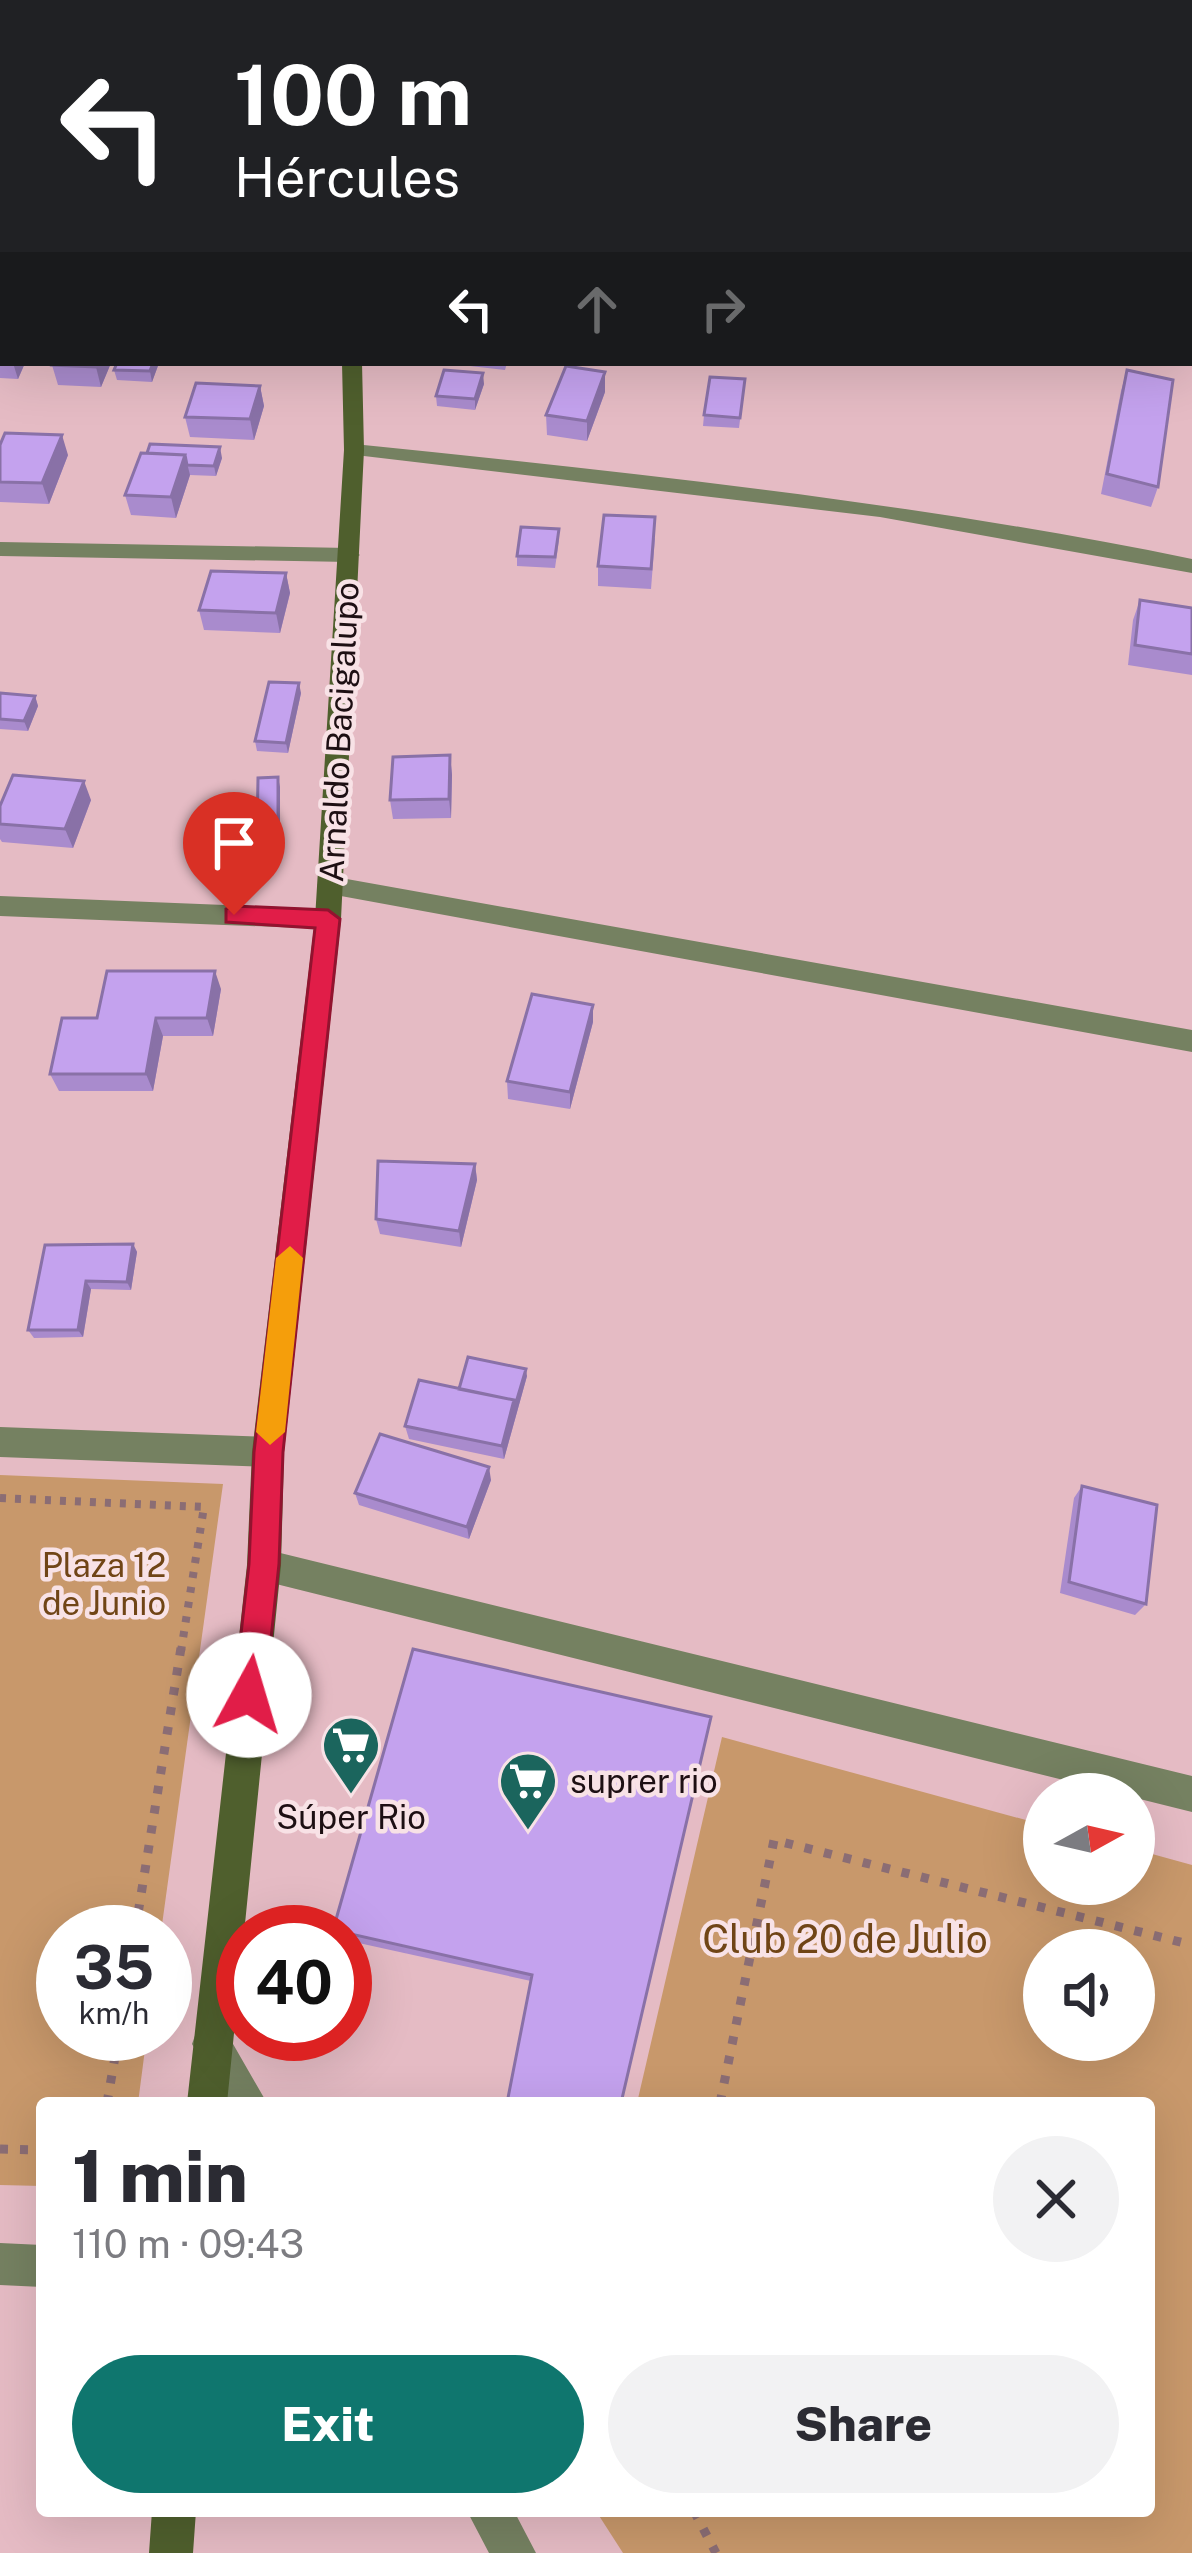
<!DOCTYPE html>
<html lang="en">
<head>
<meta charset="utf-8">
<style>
	:root { --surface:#fff; --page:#f2f2f3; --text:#2b2b33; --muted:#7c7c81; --accent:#0f766e }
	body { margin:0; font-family:"Public Sans",sans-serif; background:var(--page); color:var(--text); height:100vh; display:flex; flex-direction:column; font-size:45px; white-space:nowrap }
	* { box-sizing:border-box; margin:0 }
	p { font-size:39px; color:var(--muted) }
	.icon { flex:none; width:66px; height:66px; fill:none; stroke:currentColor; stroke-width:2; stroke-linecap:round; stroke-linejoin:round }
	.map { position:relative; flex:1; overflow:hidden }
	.side { position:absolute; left:36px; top:2097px; width:1119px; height:420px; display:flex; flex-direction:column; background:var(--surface); border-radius:12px; box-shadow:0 12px 48px #0002 }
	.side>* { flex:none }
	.banner { position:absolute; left:0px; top:0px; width:1194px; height:366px; box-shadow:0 12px 48px #0002; background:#202124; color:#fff; overflow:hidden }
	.needle { width:78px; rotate:82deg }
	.buttons { position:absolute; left:1023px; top:1773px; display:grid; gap:24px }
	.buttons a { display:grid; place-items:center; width:132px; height:132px; border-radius:50%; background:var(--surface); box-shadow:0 12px 48px #0002; font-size:60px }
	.speed { position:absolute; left:36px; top:1905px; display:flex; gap:24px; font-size:60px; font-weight:700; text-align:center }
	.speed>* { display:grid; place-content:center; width:156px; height:156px; border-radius:50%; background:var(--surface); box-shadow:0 12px 48px #0002; line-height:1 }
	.speed small { font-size:30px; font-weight:400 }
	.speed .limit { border:18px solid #d22; background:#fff; color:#111 }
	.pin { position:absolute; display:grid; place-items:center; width:102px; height:102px; color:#fff; margin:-123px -51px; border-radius:50% 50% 50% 0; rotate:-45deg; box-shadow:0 0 12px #0007 }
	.pin .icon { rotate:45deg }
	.me { position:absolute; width:132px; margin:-66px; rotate:6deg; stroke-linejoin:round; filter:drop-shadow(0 0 9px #0008) }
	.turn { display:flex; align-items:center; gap:42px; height:252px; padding:0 36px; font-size:54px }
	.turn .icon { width:156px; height:156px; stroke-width:2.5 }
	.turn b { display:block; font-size:84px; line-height:102px }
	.lanes { display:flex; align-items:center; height:114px; padding:0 36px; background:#0003; justify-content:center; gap:60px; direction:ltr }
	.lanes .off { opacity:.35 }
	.round { display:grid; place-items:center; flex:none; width:126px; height:126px; border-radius:63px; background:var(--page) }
	.overview { display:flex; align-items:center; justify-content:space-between; height:204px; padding:0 36px }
	h1 { font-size:72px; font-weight:800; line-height:90px }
	.button { display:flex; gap:24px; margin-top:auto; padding:24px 36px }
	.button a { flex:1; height:138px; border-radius:72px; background:var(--accent); color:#fff; font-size:48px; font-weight:800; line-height:138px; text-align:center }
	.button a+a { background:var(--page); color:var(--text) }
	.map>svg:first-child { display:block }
	.green { fill:#c8986b; fill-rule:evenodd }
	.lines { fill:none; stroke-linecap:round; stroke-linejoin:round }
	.path-far1 { stroke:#8b6d74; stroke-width:8; stroke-dasharray:6 9; stroke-linecap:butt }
	.path { stroke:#8b6d74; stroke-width:9; stroke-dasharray:8 12; stroke-linecap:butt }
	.street { fill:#758161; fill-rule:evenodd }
	.secondary { fill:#4f5f2d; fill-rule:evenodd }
	.wall { fill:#a98bcd }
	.shaded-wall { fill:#8971a7 }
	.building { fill:#c4a2ee; stroke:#8971a7; stroke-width:3 }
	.route { fill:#e11d48; stroke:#92132f; stroke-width:3 }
	.slow { fill:#f59e0b }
	.labels { text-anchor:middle; stroke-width:9; stroke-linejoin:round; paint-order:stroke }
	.street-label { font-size:33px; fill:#1d0f13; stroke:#f8e2e6 }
	.park-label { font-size:33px; fill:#704516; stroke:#f8e2e6 }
	.poi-label { font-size:33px; fill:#1d0f13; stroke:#f8e2e6; text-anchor:start }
	.near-park-label { font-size:39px; fill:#704516; stroke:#f8e2e6 }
</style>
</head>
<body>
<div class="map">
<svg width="1192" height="2553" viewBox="0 0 1192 2553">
	<rect width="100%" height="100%" fill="#e5bbc4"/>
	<path class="green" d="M0,1475L223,1484L161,1932H63V2034H147L138,2103H42V2186L0,2185Z
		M722,1737L1044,1825V1884H1134V1849L1192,1865V2553H623L596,2511H1149V2103H637ZM1044,1950H1134V2040H1044Z"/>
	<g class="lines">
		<path class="path-far1" d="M0,1498L204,1507L181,1651"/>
		<path class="path" d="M135,1932L181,1648
			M107,2103L119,2034
			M720,2103L774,1840L1192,1945
			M0,2149L42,2150
			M694,2511L716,2553"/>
		<path class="street" d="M1052,0H1077L1079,3H1054Z
			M1164,0H1180V3H1164Z
			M1191,29H1192V39H1191Z
			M0,82H3V92H0Z
			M1191,254L1192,255V267L1191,266Z
			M0,283H3V295H0Z
			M354,444C635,473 915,502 1192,559V573L880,517L347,454L344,450Z
			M0,542L349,548L360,555L349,562L0,556Z
			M330,876L1192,1030V1052L330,894L317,885Z
			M0,896L328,909L341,919L328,929L0,916Z
			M0,1427L268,1437L279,1442L284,1452L279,1462L268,1467L0,1457Z
			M264,1549L1192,1776V1812L264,1581L252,1576L247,1565L252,1554Z
			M211,2025L225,2030L267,2103H225L192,2044L197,2030Z
			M0,2243L42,2245V2287L0,2285Z
			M467,2511H514L536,2553H489Z"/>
		<path class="secondary" d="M377,0H393L376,3Z
			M342,363H362L364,450L341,919L284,1452L281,1565L227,2103H187L247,1565L252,1452L315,919L344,450Z
			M152,2511H196L193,2553H149Z"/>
	</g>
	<path class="wall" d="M253,0H337L336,3H253Z
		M450,0H526L523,3H450Z
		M809,0H843L842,3H809Z
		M868,0H910L909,3H867Z
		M0,320H3V363H25L18,379L0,378Z
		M111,363L101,387L58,385L52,365Z
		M117,363H159L152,382L117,380L114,370Z
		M469,363H507L505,370L470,366Z
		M1127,370L1158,487L1151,507L1101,494L1121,391Z
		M745,379L739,428L703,426L704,415Z
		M484,384L475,410L437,406L436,396Z
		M260,386L264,406L254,440L190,437L185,417Z
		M605,392L587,441L547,435L546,415Z
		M0,445L68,455L49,504L0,502Z
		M141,453L222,458L216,476L190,475L176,518L131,515L125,495Z
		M655,538L651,589L598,586V566Z
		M559,540L555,568L517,566V556Z
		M286,573L290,593L280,633L204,630L199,610Z
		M1140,600L1192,608V675L1128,665L1133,620Z
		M0,693L35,696L38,706L28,731L0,729Z
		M301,693L288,753L257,751L255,741Z
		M450,755L452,775L451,818L393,819L390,800Z
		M280,787V842L260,844L257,834Z
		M91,800L73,848L2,842L0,839V806Z
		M221,989L213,1036H163L153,1091H59L50,1074L97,1018Z
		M593,1005V1022L570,1109L508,1099L507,1081Z
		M475,1164L477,1180L461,1247L380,1234L376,1219Z
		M133,1244L137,1252L131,1290L91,1289L83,1337L34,1338L28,1330Z
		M527,1376L504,1459L409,1439L405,1426L459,1389Z
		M491,1480L469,1539L359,1505L355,1493Z
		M1082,1486L1146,1604L1135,1615L1060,1593L1074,1498Z
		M413,1649L621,2103L531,1981L345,1940V1932Z"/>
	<path class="shaded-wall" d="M3,114V145L2,148L0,120Z
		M13,363H25L18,379Z
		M97,363H111L101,387L96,367Z
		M153,363H159L152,382L150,371Z
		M605,372V392L587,441V421Z
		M483,373L484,384L475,410V399Z
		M260,386L264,406L254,440L250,419Z
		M62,435L68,455L49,504L42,483Z
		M220,447L222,458L216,476L214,466Z
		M185,455L190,475L176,518L171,497Z
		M286,573L290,593L280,633L276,613Z
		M299,683L301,693L288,753L286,743Z
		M35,696L38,706L28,731L24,721Z
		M450,755L452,775L451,818L449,799Z
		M278,777L280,787V842L278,832Z
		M84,781L91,800L73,848L65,829Z
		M215,971L221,989L213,1036L207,1018Z
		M593,1005V1022L570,1109V1092Z
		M156,1018L163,1036L153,1091L146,1074Z
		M475,1164L477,1180L461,1247L459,1231Z
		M133,1244L137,1252L131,1290L127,1282Z
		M86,1281L91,1289L83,1337L78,1330Z
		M526,1369L527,1376L504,1459L502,1446L514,1400Z
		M489,1467L491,1480L469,1539L467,1527Z"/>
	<path class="building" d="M142,0H189L188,3H141Z
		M0,88H3V114L0,120Z
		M0,320H3V358H0Z
		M53,363H97L96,367L52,365Z
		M117,363H153L150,371L114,370Z
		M566,366L605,372L587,421L546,415Z
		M444,370L483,373L475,399L436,396Z
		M1127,370L1173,380L1158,487L1107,474Z
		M710,377L745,379L740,418L704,415Z
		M196,383L260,386L250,419L185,417Z
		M5,433L62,435L42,483L0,482V445Z
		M150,444L220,447L214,466L187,465L185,455L147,453Z
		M141,453L185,455L171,497L125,495Z
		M604,515L655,517L651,569L598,566Z
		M521,527L559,529L555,557L517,556Z
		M211,571L286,573L276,613L199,610Z
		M1140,600L1192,608V654L1135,645Z
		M269,682L299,683L286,743L255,741Z
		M0,693L35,696L24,721L0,719Z
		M450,755L449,799L390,800L393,757Z
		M13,775L84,781L65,829L0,824V806Z
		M278,777V832L257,834L258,778Z
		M107,971H215L207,1018H156L146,1074H50L62,1018H97Z
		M532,994L593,1005L570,1092L507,1081Z
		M378,1161L475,1164L459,1231L376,1219Z
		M133,1244L127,1282L86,1281L78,1330H28L45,1245Z
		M468,1357L526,1369L515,1406L514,1400L459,1389Z
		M419,1380L514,1400L502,1446L405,1426Z
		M380,1434L489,1467L467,1527L355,1493Z
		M1082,1486L1157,1505L1146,1604L1069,1582Z
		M413,1649L711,1717L621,2103H507L532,1975L333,1930Z"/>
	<path class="route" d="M234,906L328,910L340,919L283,1452L279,1564L265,1695L260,1706L249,1711L238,1706L234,1695L249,1564L254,1452L315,928L226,922V909Z"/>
	<path class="slow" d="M290,1246L303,1258L285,1432L270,1445L256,1432L276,1258Z"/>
	<defs>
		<symbol id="supermarket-pin" viewBox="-11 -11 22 30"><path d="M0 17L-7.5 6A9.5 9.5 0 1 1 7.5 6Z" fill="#1b655d" stroke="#f8e2e6"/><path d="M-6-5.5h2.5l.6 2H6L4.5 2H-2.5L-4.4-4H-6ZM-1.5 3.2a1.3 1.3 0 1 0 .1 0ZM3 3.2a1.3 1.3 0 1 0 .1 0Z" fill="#fff"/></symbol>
	</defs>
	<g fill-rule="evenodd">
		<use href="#supermarket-pin" x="318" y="1712" width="66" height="90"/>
		<use href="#supermarket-pin" x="495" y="1748" width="66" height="90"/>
	</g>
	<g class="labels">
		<g class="street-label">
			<text transform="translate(339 732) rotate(-87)" y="12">Arnaldo Bacigalupo</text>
		</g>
		<g class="park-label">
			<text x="104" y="1577">Plaza 12<tspan x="104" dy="38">de Junio</tspan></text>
		</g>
		<g class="poi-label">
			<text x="570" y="1793">suprer rio</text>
			<text x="351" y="1829" text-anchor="middle">Súper Rio</text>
		</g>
		<g class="near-park-label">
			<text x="845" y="1953">Club 20 de Julio</text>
		</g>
	</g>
</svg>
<div class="buttons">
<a><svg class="needle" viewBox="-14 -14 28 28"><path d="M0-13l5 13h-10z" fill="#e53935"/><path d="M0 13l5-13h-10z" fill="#7c7c81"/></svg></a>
<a><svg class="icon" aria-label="sound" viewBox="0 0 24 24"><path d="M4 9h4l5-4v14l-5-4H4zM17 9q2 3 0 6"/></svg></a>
</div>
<div class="speed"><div>35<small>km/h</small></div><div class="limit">40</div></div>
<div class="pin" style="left:234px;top:915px;background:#d93025"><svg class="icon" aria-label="arrive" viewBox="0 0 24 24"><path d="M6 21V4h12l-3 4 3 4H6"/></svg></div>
<svg class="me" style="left:249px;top:1695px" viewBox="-20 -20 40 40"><circle r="19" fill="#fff"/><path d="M0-13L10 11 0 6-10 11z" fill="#e11d48"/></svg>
<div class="banner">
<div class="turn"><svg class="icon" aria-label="left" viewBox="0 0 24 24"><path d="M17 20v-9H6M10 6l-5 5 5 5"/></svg><div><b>100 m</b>Hércules</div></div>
<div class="lanes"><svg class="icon" aria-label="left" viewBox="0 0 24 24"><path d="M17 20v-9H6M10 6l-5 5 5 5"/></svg><svg class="icon off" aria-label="ahead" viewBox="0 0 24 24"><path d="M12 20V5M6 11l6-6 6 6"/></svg><svg class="icon off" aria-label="right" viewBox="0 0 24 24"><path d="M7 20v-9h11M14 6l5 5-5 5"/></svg></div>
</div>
<section class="side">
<div class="overview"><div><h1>1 min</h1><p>110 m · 09:43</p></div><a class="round"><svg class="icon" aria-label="close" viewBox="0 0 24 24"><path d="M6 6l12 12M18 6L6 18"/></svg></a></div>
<div class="button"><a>Exit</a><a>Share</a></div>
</section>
</div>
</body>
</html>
